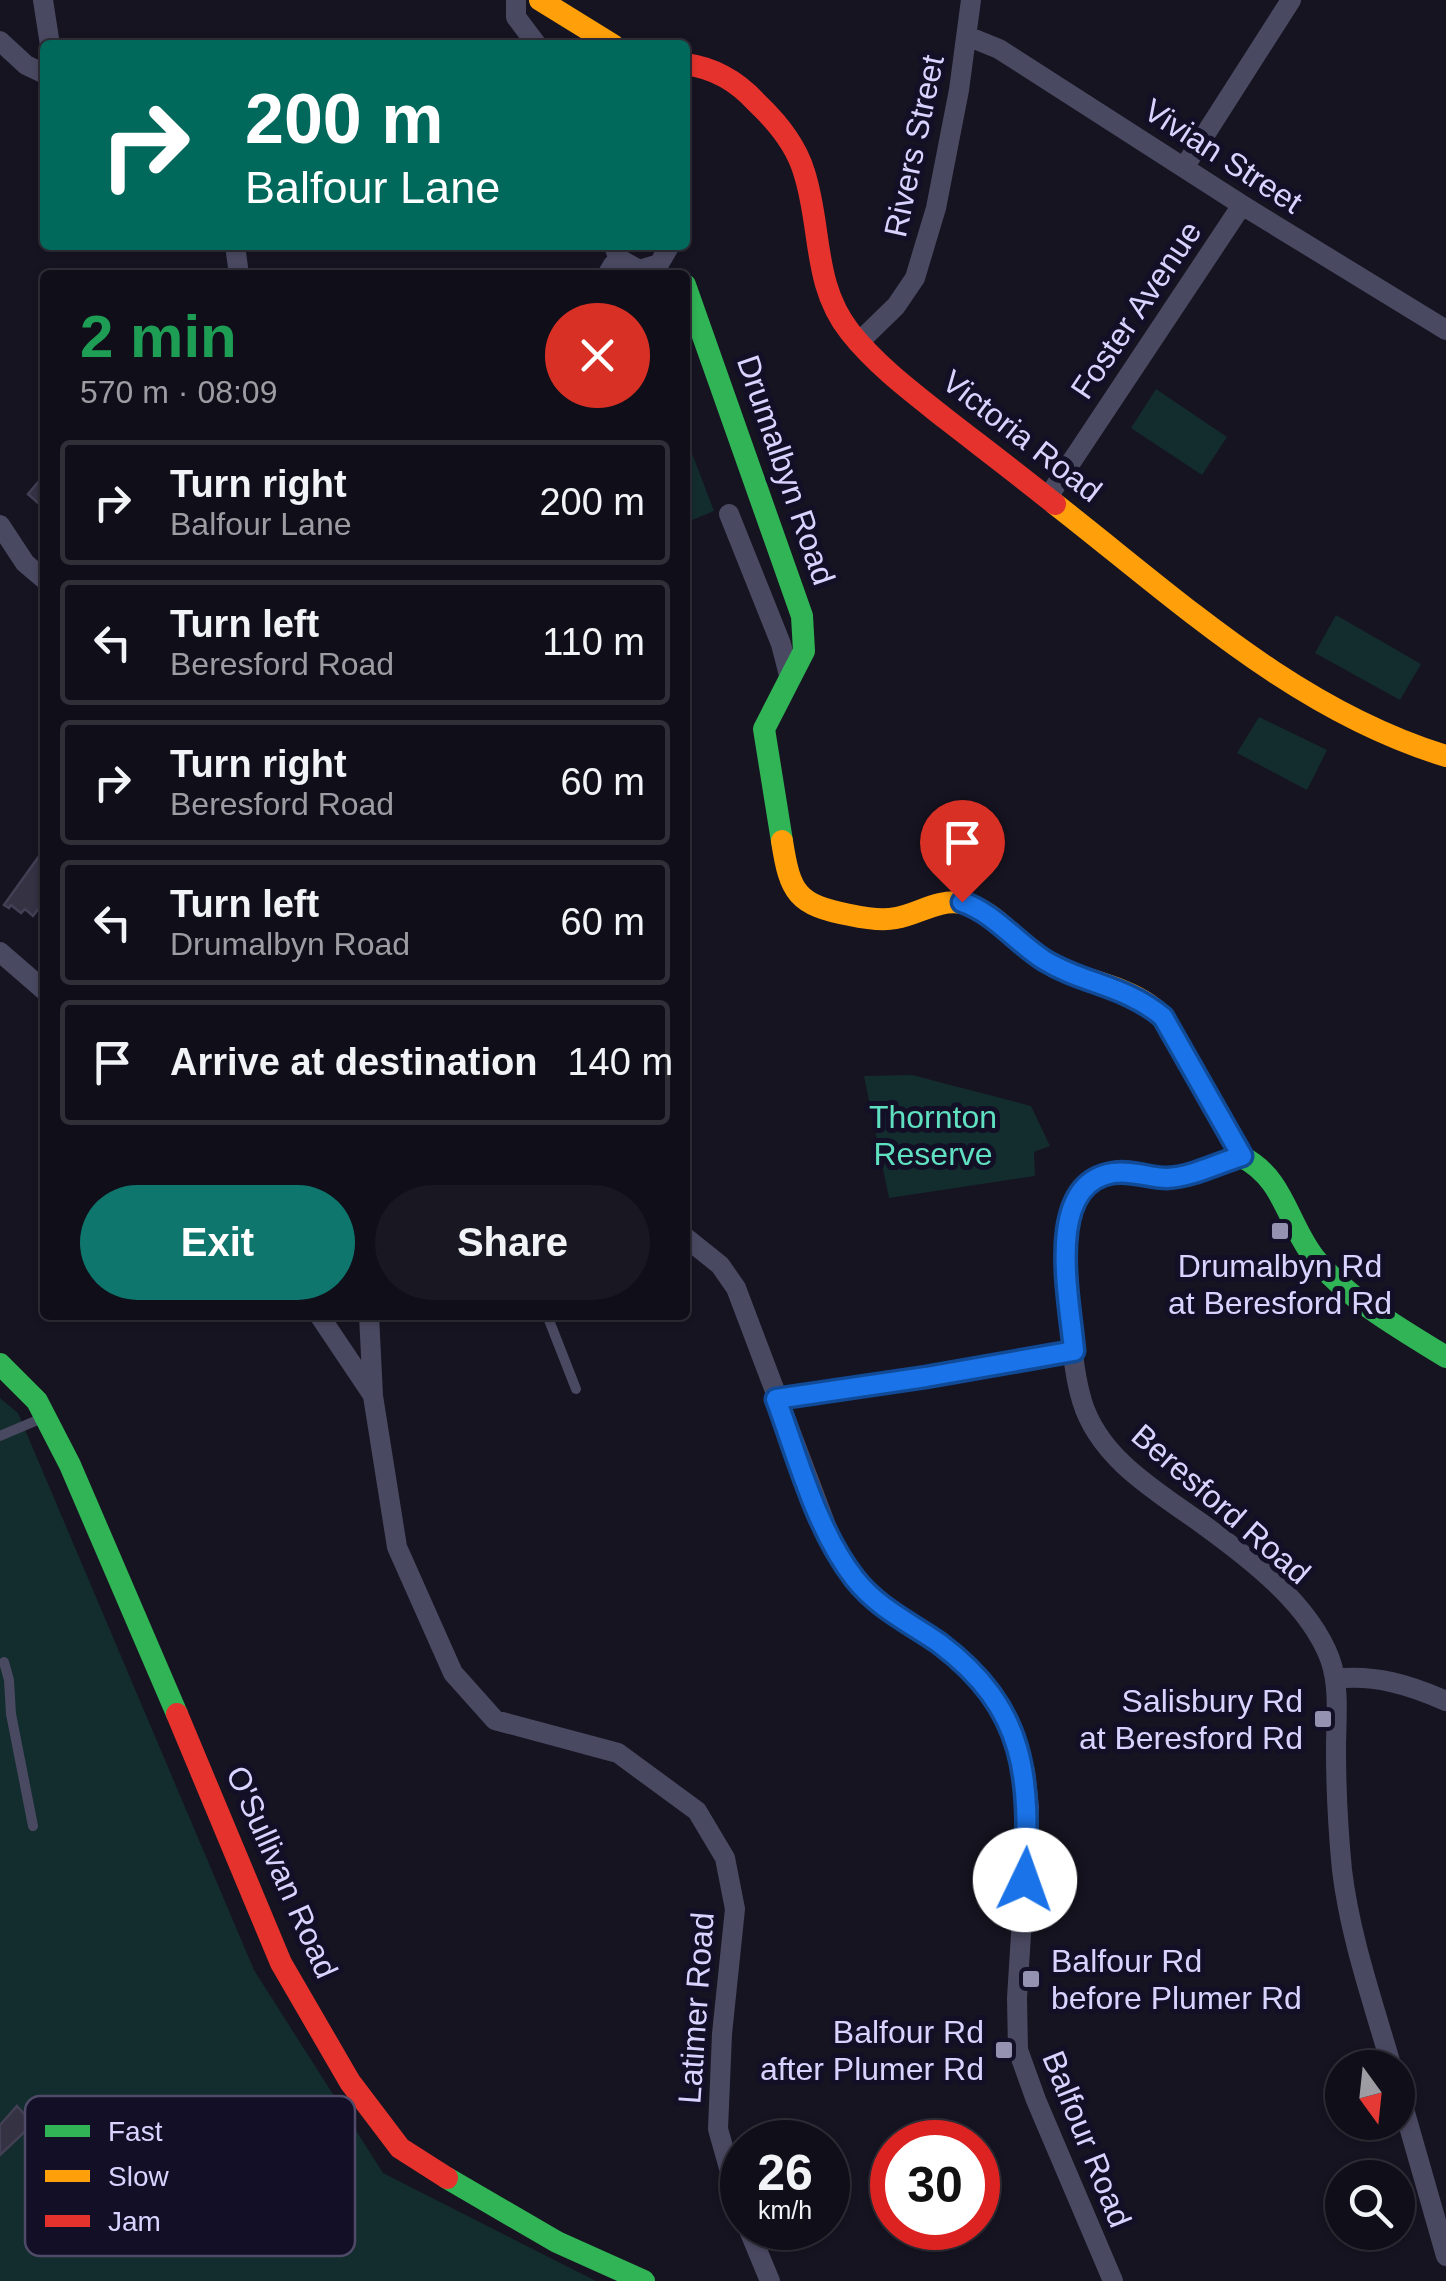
<!DOCTYPE html>
<html lang="en">
<head>
<meta charset="utf-8">
<style>
	:root { --surface:#100f19; --page:#191822; --text:#f1f3f6; --muted:#9c9ca2; --line:#302f38; --accent:#0f766e }
	body { margin:0; font-family:Arial,sans-serif; background:var(--page); color:var(--text); height:100vh; display:flex; flex-direction:column; font-size:38px; white-space:nowrap }
	* { box-sizing:border-box; margin:0 }
	p { font-size:32px; color:var(--muted) }
	.icon { flex:none; width:55px; height:55px; fill:none; stroke:currentColor; stroke-width:2; stroke-linecap:round; stroke-linejoin:round }
	.map { position:relative; flex:1; overflow:hidden }
	.panel { position:absolute; left:40px; top:270px; width:650px; height:1050px; display:flex; flex-direction:column; background:var(--surface); border-radius:10px; box-shadow:0 2px 8px #0004,0 0 0 2px var(--line) }
	.panel>* { flex:none }
	.top-card { position:absolute; left:40px; top:40px; width:650px; height:210px; border-radius:10px; box-shadow:0 2px 8px #0004,0 0 0 2px var(--line); background:#00695c; color:#fff; overflow:hidden }
	.needle { width:65px; rotate:165deg }
	.buttons { position:absolute; left:1325px; top:2050px; display:grid; gap:20px }
	.buttons a { display:grid; place-items:center; width:90px; height:90px; border-radius:50%; background:var(--surface); box-shadow:0 2px 8px #0004,0 0 0 2px var(--line); font-size:50px }
	.speed { position:absolute; left:720px; top:2120px; display:flex; gap:20px; font-size:50px; font-weight:700; text-align:center }
	.speed>* { display:grid; place-content:center; width:130px; height:130px; border-radius:50%; background:var(--surface); box-shadow:0 2px 8px #0004,0 0 0 2px var(--line); line-height:1 }
	.speed small { font-size:25px; font-weight:400 }
	.speed .limit { border:15px solid #d22; background:#fff; color:#111 }
	.pin { position:absolute; display:grid; place-items:center; width:85px; height:85px; color:#fff; margin:-102px -42px; border-radius:50% 50% 50% 0; rotate:-45deg; box-shadow:0 0 10px #0007 }
	.pin .icon { rotate:45deg }
	.me { position:absolute; width:110px; margin:-55px; rotate:3deg; stroke-linejoin:round; filter:drop-shadow(0 0 8px #0008) }
	.turn { display:flex; align-items:center; gap:35px; height:210px; padding:0 40px; font-size:45px }
	.turn .icon { width:130px; height:130px; stroke-width:2.5 }
	.turn b { display:block; font-size:70px; line-height:85px }
	.round { display:grid; place-items:center; flex:none; width:105px; height:105px; border-radius:52px; background:var(--page) }
	.headline { display:flex; align-items:center; justify-content:space-between; height:170px; padding:0 40px }
	h1 { font-size:60px; font-weight:700; line-height:75px; color:#1e9e55 }
	.action { display:flex; gap:20px; margin-top:auto; padding:20px 40px }
	.action a { flex:1; height:115px; border-radius:60px; background:var(--accent); color:#fff; font-size:40px; font-weight:700; line-height:115px; text-align:center }
	.action a+a { background:var(--page); color:var(--text) }
	ul { padding:0; list-style:none }
	li { display:flex; align-items:center; gap:30px; height:125px; margin:0 20px 15px; padding:0 20px; border:5px solid var(--line); border-radius:10px }
	li div { flex:1 }
	li b { display:block; font-size:38px }
	li em { font-style:normal }
	.map>svg:first-child { display:block }
	.green { fill:#132c2d }
	.building { fill:#343243; stroke:#433f54; stroke-width:2.5 }
	.lines { fill:none; stroke-linecap:round; stroke-linejoin:round }
	.lane { stroke:#4a4962; stroke-width:10 }
	.street { stroke:#4a4962; stroke-width:20 }
	.fast { stroke:#30b455; stroke-width:22 }
	.slow { stroke:#ff9f0a; stroke-width:22 }
	.jam { stroke:#e5322d; stroke-width:22 }
	.route-casing { stroke:#114b97; stroke-width:25 }
	.route { stroke:#1a73e8; stroke-width:18 }
	.poi-dot { fill:#9591b1; stroke:#130f26; stroke-width:4 }
	.labels { text-anchor:middle; stroke-width:10; stroke-linejoin:round; paint-order:stroke }
	.street-label { font-size:32px; fill:#d9d4ff; stroke:#130f26 }
	.park-label { font-size:32px; fill:#5fe0c0; stroke:#130f26 }
	.poi-label { font-size:32px; fill:#d9d4ff; stroke:#130f26; text-anchor:end }
	.key { fill:#130f26; stroke:#4e4a67; stroke-width:2.5 }
	.key-label { font-size:28px; fill:#d9d4ff }
</style>
</head>
<body>
<div class="map">
<svg width="1446" height="2281" viewBox="0 0 1446 2281">
	<rect width="100%" height="100%" fill="#161421"/>
	<path class="green" d="M1156,389L1227,437L1202,475L1131,428Z
		M685,435L714,511L685,523Z
		M1336,615L1421,664L1400,700L1315,653Z
		M1259,717L1327,750L1307,790L1237,753Z
		M912,1075L1031,1106L1050,1146L1034,1152L1035,1176L889,1198L864,1076Z
		M0,1398L18,1413L254,1970L383,2173L596,2281H0Z"/>
	<path class="building" d="M45,474V509L28,494Z
		M45,848V900L33,916L25,909L21,913L11,905L9,908L4,905Z
		M17,2106L33,2124L0,2155V2125Z"/>
	<g class="lines">
		<path class="lane" d="M547,1315L576,1389
			M779,1398L926,1377L1073,1351
			M0,1436L40,1419
			M4,1662L9,1680L11,1714L33,1826"/>
		<path class="street" d="M43,0L50,45
			M516,0V17L537,45
			M967,36L999,49L1242,205L1446,330
			M0,41L26,65L45,74
			M1185,166L1291,0
			M235,245L239,275
			M614,245L618,258L639,270L659,264L670,245
			M607,275L613,265L627,266
			M858,343L896,306L915,278L936,208L959,90L971,0
			M1048,497L1242,205
			M729,514L781,644L790,679
			M0,525L25,563L45,580
			M0,952L45,991
			M1242,1157C1221,1162 1199,1173 1177,1177C1147,1182 1117,1162 1089,1182C1060,1202 1066,1243 1068,1273C1071,1315 1070,1361 1082,1401C1099,1458 1156,1491 1201,1523C1248,1557 1309,1603 1330,1659C1340,1687 1336,1719 1336,1749C1336,1789 1338,1829 1342,1870C1350,1937 1373,2002 1392,2068
			M685,1237L720,1265L736,1288L836,1552L878,1604L936,1641L975,1675L1002,1713L1015,1740L1025,1771L1029,1807L1017,1998L1018,2050L1036,2100L1113,2281
			M319,1315L372,1394
			M369,1315L373,1396L397,1547L453,1673L495,1720L618,1753L697,1811L725,1858L735,1909L722,2034L718,2129L742,2214
			M1335,1679C1374,1674 1410,1685 1446,1701
			M1398,2088L1446,2256
			M748,2228L770,2281"/>
		<path class="fast" d="M685,285L802,616L804,651L764,729L782,841
			M1179,1046L1242,1157C1285,1178 1288,1227 1317,1261C1352,1302 1401,1329 1446,1357
			M0,1364L37,1401L70,1465L177,1714
			M447,2178L557,2242L644,2281"/>
		<path class="slow" d="M540,0L613,45
			M1055,504C1177,599 1295,710 1446,756
			M782,841C790,893 797,905 850,915C864,918 882,921 896,918C919,914 937,899 962,903C995,908 1020,948 1049,963C1079,980 1119,984 1148,1004C1163,1014 1170,1030 1179,1046"/>
		<path class="jam" d="M685,64C715,68 737,81 757,103C777,122 796,145 804,172C822,227 812,284 850,332C877,366 912,392 946,419C982,447 1019,475 1055,504
			M177,1714L281,1963L350,2082L400,2148L447,2178"/>
	</g>
	<g class="lines">
		<defs>
			<path id="route" d="M962,902C994,913 1016,942 1044,960C1083,984 1125,985 1163,1017L1242,1156C1218,1163 1192,1177 1167,1178C1149,1178 1132,1170 1113,1173C1043,1184 1070,1300 1074,1351L926,1377L776,1399C798,1458 816,1529 855,1579C879,1609 909,1622 939,1643C1028,1710 1030,1778 1025,1880"/>
		</defs>
		<use href="#route" class="route-casing"/>
		<use href="#route" class="route"/>
	</g>
	<g class="poi-dot">
		<rect x="1270" y="1221" width="20" height="20" rx="5"/>
		<rect x="1313" y="1709" width="20" height="20" rx="5"/>
		<rect x="1021" y="1969" width="20" height="20" rx="5"/>
		<rect x="994" y="2040" width="20" height="20" rx="5"/>
	</g>
	<g class="labels">
		<g class="street-label">
			<text transform="translate(914 146) rotate(-78)" y="11">Rivers Street</text>
			<text transform="translate(1223 156) rotate(33)" y="11">Vivian Street</text>
			<text transform="translate(1136 310) rotate(-56)" y="11">Foster Avenue</text>
			<text transform="translate(1022 436) rotate(38)" y="11">Victoria Road</text>
			<text transform="translate(786 470) rotate(71)" y="11">Drumalbyn Road</text>
			<text transform="translate(1221 1504) rotate(41)" y="11">Beresford Road</text>
			<text transform="translate(282 1872) rotate(66)" y="11">O'Sullivan Road</text>
			<text transform="translate(696 2008) rotate(-86)" y="11">Latimer Road</text>
			<text transform="translate(1087 2139) rotate(68)" y="11">Balfour Road</text>
		</g>
		<g class="park-label">
			<text x="933" y="1128">Thornton<tspan x="933" dy="37">Reserve</tspan></text>
		</g>
		<g class="poi-label">
			<text x="1280" y="1277" text-anchor="middle">Drumalbyn Rd<tspan x="1280" dy="37">at Beresford Rd</tspan></text>
			<text x="1303" y="1712">Salisbury Rd<tspan x="1303" dy="37">at Beresford Rd</tspan></text>
			<text x="1051" y="1972" text-anchor="start">Balfour Rd<tspan x="1051" dy="37">before Plumer Rd</tspan></text>
			<text x="984" y="2043">Balfour Rd<tspan x="984" dy="37">after Plumer Rd</tspan></text>
		</g>
	</g>
	<rect x="25" y="2096" width="330" height="160" rx="15" class="key"/>
	<rect x="45" y="2125" width="45" height="12" fill="#30b455"/>
	<rect x="45" y="2170" width="45" height="12" fill="#ff9f0a"/>
	<rect x="45" y="2215" width="45" height="12" fill="#e5322d"/>
	<g class="key-label">
		<text x="108" y="2141">Fast</text>
		<text x="108" y="2186">Slow</text>
		<text x="108" y="2231">Jam</text>
	</g>
</svg>
<div class="buttons">
<a><svg class="needle" viewBox="-14 -14 28 28"><path d="M0-13l5 13h-10z" fill="#e53935"/><path d="M0 13l5-13h-10z" fill="#9c9ca2"/></svg></a>
<a><svg class="icon" aria-label="search" viewBox="0 0 24 24"><circle cx="10" cy="10" r="6"/><path d="M15 15l6 6"/></svg></a>
</div>
<div class="speed"><div>26<small>km/h</small></div><div class="limit">30</div></div>
<div class="pin" style="left:962px;top:902px;background:#d93025"><svg class="icon" aria-label="arrive" viewBox="0 0 24 24"><path d="M6 21V4h12l-3 4 3 4H6"/></svg></div>
<svg class="me" style="left:1025px;top:1880px" viewBox="-20 -20 40 40"><circle r="19" fill="#fff"/><path d="M0-13L10 11 0 6-10 11z" fill="#1a73e8"/></svg>
<div class="top-card">
<div class="turn"><svg class="icon" aria-label="right" viewBox="0 0 24 24"><path d="M7 20v-9h11M14 6l5 5-5 5"/></svg><div><b>200 m</b>Balfour Lane</div></div>
</div>
<section class="panel">
<div class="headline"><div><h1>2 min</h1><p>570 m · 08:09</p></div><a class="round" style="background:#d93025;color:#fff"><svg class="icon" aria-label="close" viewBox="0 0 24 24"><path d="M6 6l12 12M18 6L6 18"/></svg></a></div>
<ul>
<li><svg class="icon" aria-label="right" viewBox="0 0 24 24"><path d="M7 20v-9h11M14 6l5 5-5 5"/></svg><div><b>Turn right</b><p>Balfour Lane</p></div><em>200 m</em></li>
<li><svg class="icon" aria-label="left" viewBox="0 0 24 24"><path d="M17 20v-9H6M10 6l-5 5 5 5"/></svg><div><b>Turn left</b><p>Beresford Road</p></div><em>110 m</em></li>
<li><svg class="icon" aria-label="right" viewBox="0 0 24 24"><path d="M7 20v-9h11M14 6l5 5-5 5"/></svg><div><b>Turn right</b><p>Beresford Road</p></div><em>60 m</em></li>
<li><svg class="icon" aria-label="left" viewBox="0 0 24 24"><path d="M17 20v-9H6M10 6l-5 5 5 5"/></svg><div><b>Turn left</b><p>Drumalbyn Road</p></div><em>60 m</em></li>
<li><svg class="icon" aria-label="arrive" viewBox="0 0 24 24"><path d="M6 21V4h12l-3 4 3 4H6"/></svg><div><b>Arrive at destination</b></div><em>140 m</em></li>
</ul>
<div class="action"><a>Exit</a><a>Share</a></div>
</section>
</div>
</body>
</html>
